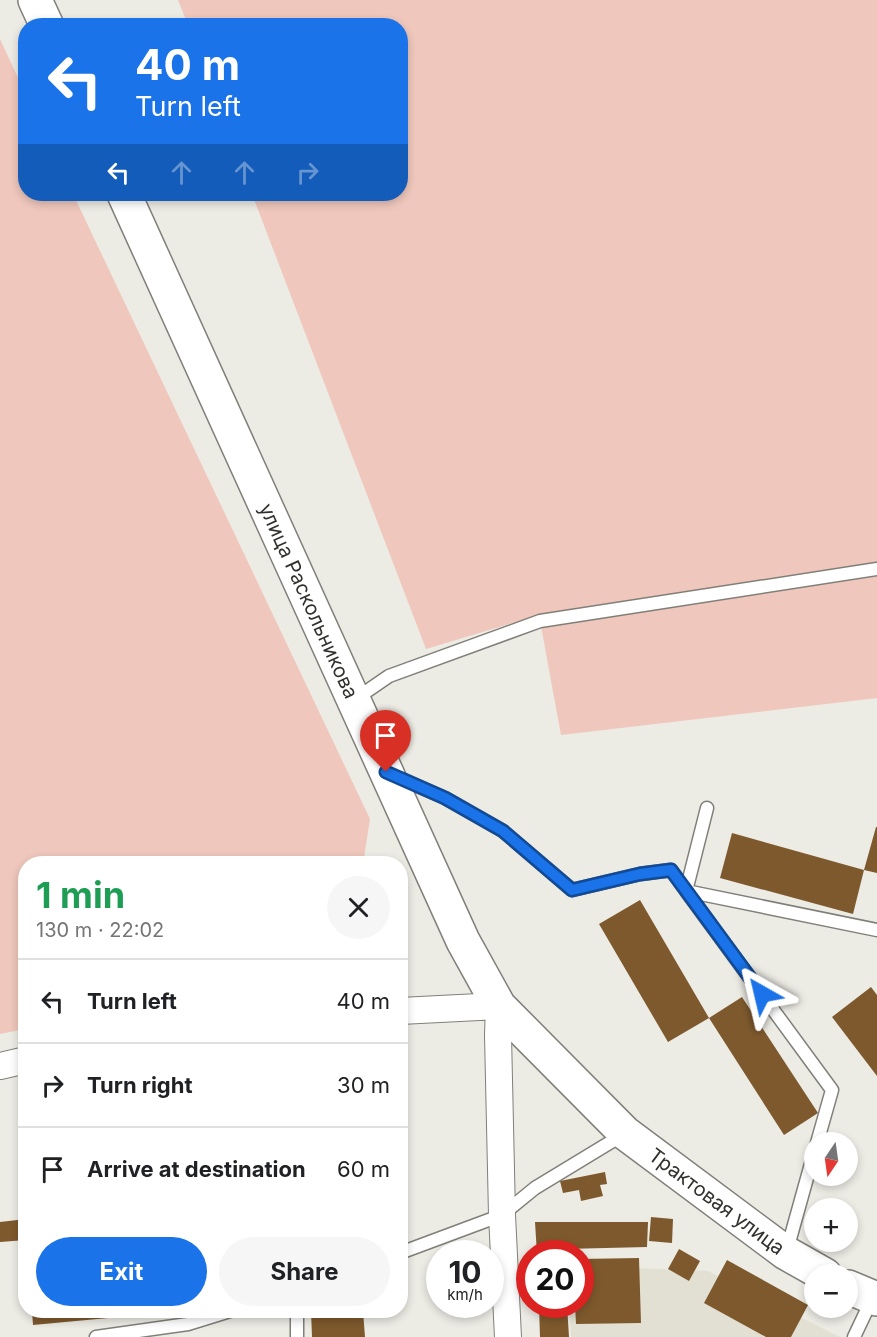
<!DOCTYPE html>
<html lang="en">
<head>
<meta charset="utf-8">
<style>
	:root { --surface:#fff; --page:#f6f6f6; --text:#202124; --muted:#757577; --line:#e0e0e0; --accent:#1a73e8 }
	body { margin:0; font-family:Inter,sans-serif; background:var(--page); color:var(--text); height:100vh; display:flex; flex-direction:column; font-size:22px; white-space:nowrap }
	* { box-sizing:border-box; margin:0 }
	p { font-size:20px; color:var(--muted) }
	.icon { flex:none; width:33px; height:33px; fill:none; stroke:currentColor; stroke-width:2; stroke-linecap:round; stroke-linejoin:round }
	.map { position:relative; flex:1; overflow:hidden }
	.drawer { position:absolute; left:18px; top:856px; width:390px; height:462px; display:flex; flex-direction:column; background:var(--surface); border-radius:24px; box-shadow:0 3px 9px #0003 }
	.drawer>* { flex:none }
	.top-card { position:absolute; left:18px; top:18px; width:390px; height:183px; border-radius:24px; box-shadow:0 3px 9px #0003; background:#1a73e8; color:#fff; overflow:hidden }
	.needle { width:39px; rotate:193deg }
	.controls { position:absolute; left:804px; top:1132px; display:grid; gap:12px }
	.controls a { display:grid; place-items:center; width:54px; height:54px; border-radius:50%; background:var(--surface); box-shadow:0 3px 9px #0003; font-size:30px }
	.speed { position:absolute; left:426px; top:1240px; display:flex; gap:12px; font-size:30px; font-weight:700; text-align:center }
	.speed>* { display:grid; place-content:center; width:78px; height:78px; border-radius:50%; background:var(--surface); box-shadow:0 3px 9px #0003; line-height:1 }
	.speed small { font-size:15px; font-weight:400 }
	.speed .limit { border:9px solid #d22; background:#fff; color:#111 }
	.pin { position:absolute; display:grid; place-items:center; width:51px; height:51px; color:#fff; margin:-62px -26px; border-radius:50% 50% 50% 0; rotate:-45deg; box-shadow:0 0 6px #0007 }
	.pin .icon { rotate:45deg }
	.me { position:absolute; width:66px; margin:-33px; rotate:323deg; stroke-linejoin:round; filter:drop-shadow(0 0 4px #0008) }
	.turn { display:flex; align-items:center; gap:21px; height:126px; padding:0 18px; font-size:27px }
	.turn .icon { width:78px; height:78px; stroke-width:2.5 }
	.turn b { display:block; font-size:42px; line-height:51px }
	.lanes { display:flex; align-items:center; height:57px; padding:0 18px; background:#0003; justify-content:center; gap:30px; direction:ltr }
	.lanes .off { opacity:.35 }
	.round { display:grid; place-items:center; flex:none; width:63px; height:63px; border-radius:32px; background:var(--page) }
	.summary { display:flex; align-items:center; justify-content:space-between; height:102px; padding:0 18px }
	h1 { font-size:36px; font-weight:700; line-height:45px; color:#1e9e55 }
	.button { display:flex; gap:12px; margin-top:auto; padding:12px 18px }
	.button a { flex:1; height:69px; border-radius:36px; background:var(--accent); color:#fff; font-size:24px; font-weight:700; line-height:69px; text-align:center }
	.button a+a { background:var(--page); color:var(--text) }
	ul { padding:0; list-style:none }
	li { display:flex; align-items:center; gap:18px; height:84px; padding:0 18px; border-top:2px solid var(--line) }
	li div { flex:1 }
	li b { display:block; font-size:22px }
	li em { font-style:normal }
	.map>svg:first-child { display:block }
	.built { fill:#e1e0d2 }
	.green { fill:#efc7bc }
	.building { fill:#7e592d }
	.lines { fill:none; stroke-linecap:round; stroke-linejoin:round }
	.service-casing { stroke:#807f79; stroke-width:15 }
	.minor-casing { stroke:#807f79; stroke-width:28 }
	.secondary-casing { stroke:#807f79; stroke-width:36 }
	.service { stroke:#fff; stroke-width:12 }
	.minor { stroke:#fff; stroke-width:26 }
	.secondary { stroke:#fff; stroke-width:33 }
	.route-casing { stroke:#114b97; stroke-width:15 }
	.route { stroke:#1a73e8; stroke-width:10 }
	.labels { text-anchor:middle; stroke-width:6; stroke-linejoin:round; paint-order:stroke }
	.street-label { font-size:20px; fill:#31312e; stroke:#ecebe4 }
</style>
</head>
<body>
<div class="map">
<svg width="877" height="1337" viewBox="0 0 877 1337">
	<rect width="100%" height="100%" fill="#ecebe4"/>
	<path class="built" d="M581,1266L708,1271L840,1337H571L570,1305H580Z"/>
	<path class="green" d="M178,0H877V698L561,735L539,615L426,649L252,194H400V26L188,25Z
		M0,39L25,93L26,194H73L370,819L363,864H26L25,1029L0,1034Z"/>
	<path class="building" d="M876,827H877V873L864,870Z
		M732,833L864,870L853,914L720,878Z
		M640,900L709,1018L668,1042L599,924Z
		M871,987L877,995V1076L832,1017Z
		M742,997L818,1113L784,1135L709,1018Z
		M605,1172L607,1184L600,1185L603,1196L581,1201L579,1190L563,1193L560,1181Z
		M651,1217L673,1219L672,1243L649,1241Z
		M26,1219V1240L0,1242V1222Z
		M535,1222H648L647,1247L564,1249L565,1254H537Z
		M679,1249L700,1261L689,1281L668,1269Z
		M639,1258L641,1323L576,1324L575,1305H580V1259Z
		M727,1260L808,1305L791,1337H766L704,1303Z
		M539,1305H567L569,1337H540Z
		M32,1311H162V1313L33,1325Z
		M311,1311H363L365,1337H312Z"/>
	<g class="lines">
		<defs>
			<path id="service" d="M354,700L389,676L540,621L877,569
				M395,776L445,798L503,831L572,890L640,874L671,870L686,891L877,930
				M707,808L686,891L832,1090L817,1143
				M787,1250L814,1153
				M400,1253L502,1215L535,1188L624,1134
				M297,1311V1337
				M96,1337L188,1324L230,1311
				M854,1337L872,1299"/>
			<path id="minor" d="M400,1011L499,1006L498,1035L502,1215L508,1337
				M0,1066L26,1060"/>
			<g id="secondary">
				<path d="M35,0L47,26"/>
				<path id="s1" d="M124,194L463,941L499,1006L625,1133L786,1253L825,1275"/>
				<path d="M848,1287L877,1299"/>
			</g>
		</defs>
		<use href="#service" class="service-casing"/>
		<use href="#minor" class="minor-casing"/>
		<use href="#secondary" class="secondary-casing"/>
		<use href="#service" class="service"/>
		<use href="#minor" class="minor"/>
		<use href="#secondary" class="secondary"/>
	</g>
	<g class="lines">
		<defs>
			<path id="route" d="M386,772L445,798L503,831L572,890L640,874L671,870L762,994"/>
		</defs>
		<use href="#route" class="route-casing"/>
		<use href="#route" class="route"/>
	</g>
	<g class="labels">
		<g class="street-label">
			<text dy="7" stroke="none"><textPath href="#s1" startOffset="447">улица Раскольникова</textPath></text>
			<text dy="7" stroke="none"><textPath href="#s1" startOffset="1188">Трактовая улица</textPath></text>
		</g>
	</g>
</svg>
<div class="controls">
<a><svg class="needle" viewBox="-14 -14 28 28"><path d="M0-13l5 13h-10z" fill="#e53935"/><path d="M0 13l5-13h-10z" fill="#757577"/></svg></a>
<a>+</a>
<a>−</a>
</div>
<div class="speed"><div>10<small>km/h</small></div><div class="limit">20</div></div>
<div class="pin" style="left:386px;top:772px;background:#d93025"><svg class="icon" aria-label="arrive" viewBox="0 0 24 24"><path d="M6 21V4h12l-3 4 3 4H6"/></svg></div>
<svg class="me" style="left:762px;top:994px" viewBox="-20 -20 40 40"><path d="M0-17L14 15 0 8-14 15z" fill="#1a73e8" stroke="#fff" stroke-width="4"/></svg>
<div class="top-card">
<div class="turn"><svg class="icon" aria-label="left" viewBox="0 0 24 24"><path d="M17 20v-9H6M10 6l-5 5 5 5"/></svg><div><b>40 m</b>Turn left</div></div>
<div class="lanes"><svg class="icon" aria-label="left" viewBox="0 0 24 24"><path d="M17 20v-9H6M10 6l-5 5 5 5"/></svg><svg class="icon off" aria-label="ahead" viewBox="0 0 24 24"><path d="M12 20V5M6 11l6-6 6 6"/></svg><svg class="icon off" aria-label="ahead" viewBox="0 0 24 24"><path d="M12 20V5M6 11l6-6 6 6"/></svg><svg class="icon off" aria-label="right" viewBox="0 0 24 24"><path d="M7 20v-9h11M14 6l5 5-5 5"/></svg></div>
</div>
<section class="drawer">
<div class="summary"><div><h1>1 min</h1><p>130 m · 22:02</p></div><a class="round"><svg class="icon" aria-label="close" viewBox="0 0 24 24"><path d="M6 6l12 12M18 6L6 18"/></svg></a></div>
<ul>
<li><svg class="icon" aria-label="left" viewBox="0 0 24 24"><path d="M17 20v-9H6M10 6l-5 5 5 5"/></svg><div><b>Turn left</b></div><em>40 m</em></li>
<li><svg class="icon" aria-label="right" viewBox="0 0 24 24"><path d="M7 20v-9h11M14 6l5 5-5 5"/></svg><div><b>Turn right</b></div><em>30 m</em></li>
<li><svg class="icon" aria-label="arrive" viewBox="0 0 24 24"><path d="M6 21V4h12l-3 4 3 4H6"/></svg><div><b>Arrive at destination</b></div><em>60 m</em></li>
</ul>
<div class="button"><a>Exit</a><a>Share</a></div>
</section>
</div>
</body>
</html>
